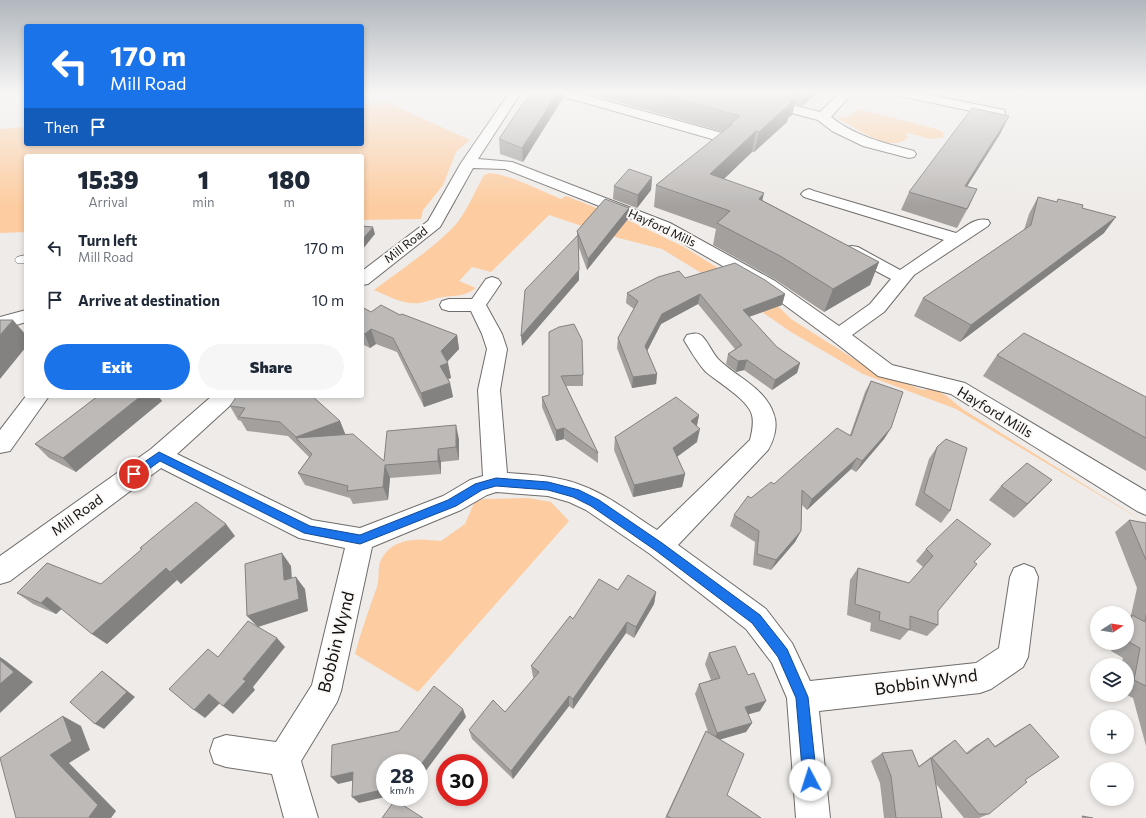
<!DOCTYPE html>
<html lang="en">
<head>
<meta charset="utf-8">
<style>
	:root { --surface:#fff; --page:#f6f6f7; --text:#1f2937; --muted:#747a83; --accent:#1a73e8 }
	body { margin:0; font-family:Commissioner,sans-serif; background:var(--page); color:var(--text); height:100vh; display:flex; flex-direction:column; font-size:15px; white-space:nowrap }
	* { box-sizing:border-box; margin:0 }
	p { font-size:13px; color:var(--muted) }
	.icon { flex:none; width:22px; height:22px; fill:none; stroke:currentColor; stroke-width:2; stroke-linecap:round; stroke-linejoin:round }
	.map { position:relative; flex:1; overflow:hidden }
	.side { position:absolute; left:24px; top:154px; width:340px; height:244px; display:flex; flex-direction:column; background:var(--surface); border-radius:4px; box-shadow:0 2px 6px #0003 }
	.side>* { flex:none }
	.guide { position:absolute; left:24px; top:24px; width:340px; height:122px; border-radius:4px; box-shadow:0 2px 6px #0003; background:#1a73e8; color:#fff; overflow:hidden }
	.needle { width:26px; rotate:78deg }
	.tools { position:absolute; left:1090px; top:606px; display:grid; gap:8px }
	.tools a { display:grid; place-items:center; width:44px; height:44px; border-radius:50%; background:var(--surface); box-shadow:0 2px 6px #0003; font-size:20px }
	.speed { position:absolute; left:376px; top:754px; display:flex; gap:8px; font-size:20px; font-weight:700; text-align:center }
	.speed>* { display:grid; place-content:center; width:52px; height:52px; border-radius:50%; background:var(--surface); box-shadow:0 2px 6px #0003; line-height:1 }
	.speed small { font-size:10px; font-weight:400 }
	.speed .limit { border:6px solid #d22; background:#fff; color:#111 }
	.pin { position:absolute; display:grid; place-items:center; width:34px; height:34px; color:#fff; margin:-17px; border:2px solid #fff; border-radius:50%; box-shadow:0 1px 4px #0007 }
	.me { position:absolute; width:44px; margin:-22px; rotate:355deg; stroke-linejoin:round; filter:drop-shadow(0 0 3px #0008) }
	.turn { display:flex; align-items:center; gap:14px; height:84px; padding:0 20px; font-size:18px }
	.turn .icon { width:52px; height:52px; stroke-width:2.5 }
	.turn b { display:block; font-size:28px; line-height:34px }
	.then { display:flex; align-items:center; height:38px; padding:0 20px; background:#0003; gap:8px; font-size:15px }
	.eta { display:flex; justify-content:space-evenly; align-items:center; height:68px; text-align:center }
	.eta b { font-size:24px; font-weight:800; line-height:28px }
	.action { display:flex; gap:8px; margin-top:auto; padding:8px 20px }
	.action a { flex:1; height:46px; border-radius:24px; background:var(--accent); color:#fff; font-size:16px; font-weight:800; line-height:46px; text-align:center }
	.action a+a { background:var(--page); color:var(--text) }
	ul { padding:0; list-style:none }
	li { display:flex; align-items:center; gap:12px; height:52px; padding:0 20px }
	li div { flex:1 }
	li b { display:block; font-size:15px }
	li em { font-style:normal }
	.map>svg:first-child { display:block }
	.green { fill:#fdcca0 }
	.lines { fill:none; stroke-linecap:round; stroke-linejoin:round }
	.service-casing { stroke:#6f6c6a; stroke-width:1 }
	.minor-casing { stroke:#6f6c6a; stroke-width:2 }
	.service { fill:#fff; fill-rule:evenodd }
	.minor { fill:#fff; fill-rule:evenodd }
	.wall { fill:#a3a09e }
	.shaded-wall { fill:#848281 }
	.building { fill:#bdbab8; stroke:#848281 }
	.route { fill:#1a73e8; stroke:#114b97 }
	.labels { text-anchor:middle; stroke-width:4; stroke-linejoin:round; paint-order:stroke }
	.far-street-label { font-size:12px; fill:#121110; stroke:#fbf8f6 }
	.street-label { font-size:14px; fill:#121110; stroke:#fbf8f6 }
	.near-street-label { font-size:17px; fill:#121110; stroke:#fbf8f6 }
</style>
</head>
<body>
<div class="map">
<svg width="1146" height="818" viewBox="0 0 1146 818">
	<rect width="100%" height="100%" fill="#eeebe8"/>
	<path class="green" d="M386,102L470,140L456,152L443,185L423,210L421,219L362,220V156H26V232L0,233V129L26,127V144H362V104Z
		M858,109L937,129L943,132L944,137L931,139L907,133L905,135L909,136C896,154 862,133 849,124C845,122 841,121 837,118L852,115Z
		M489,173C509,174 541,191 561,199L566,196L632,222L684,247L776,304L791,319L873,371L923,390C940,386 951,401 964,410L1146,523L956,409L863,374L791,332L739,296L662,249L615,237L549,215L491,272L472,267L459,281L476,288C463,297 457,295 443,297C435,298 427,302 419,303C404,305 388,296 374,290C399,271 437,246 457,223C468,209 475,191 484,175Z
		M528,498L551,502L569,521L418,692L355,654C361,631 369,609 377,587C380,578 377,567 381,560C393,536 419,539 441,541L465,524L474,503L483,499Z"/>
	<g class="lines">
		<defs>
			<path id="service" d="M469,92H480L472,97L469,96L467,94Z
				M26,255V263H17L15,260L17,257Z"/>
			<path id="minor" d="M510,92H524L518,97L478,159L512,162L670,223L775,281L839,326L870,304L891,279L846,255L843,251L846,247L852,246L858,247L900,270L944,240L804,197L801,194L804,191L809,189L814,191L956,233C966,226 976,217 988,220L990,223L988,226L914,275L884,312L852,335L892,365L965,383L1146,491V515L1137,511L951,394L878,376L832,340L763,289L658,229L505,169L473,168L440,227L368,284L362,285V271L428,221L461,163Z
				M556,92H574L722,133L724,136L722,139H712L558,95Z
				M722,92H741L820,112L841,92H853L831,117C855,136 884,143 914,151L916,154L914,157L909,158L863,146L832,131L818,120L724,95Z
				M894,92H916L999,109L1004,110L1005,113L1004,116L999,117L900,96L896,95Z
				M492,277L498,279L501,283L486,305L502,334L507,349L500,390L507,473C533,475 559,476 583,486C610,496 633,515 657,530L750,440C752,432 754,423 752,415C748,399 717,382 705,371C697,362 690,350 684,340L687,335C692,334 697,332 702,336C708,342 712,352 718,359C736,377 766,388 774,415C778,426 774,440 768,450L678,545L766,609L792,643L810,681L976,663L999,648L1010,577L1014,568L1024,564L1034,568L1038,577L1028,657L1023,667L991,689L980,693L819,711L830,818H796L787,698L772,663L746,629L650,554L586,510L569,502L548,496L496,492L487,495L461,510L372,547L341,691L337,702L301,761L318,818H284L272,774L226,767L214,763L210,751L214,739L226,735L276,742L312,685L345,548L299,538L161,468L10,581L0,584V556L151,449L212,396H237L234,402L177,454L312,520L360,528L443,496L470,480L483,476L478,390L487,349L482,334L471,311H449L442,309L440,305L442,301L449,299H472L486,279Z
				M26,310V322L0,330V317Z
				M26,396H49L10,451L0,453V430Z"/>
		</defs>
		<use href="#service" class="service-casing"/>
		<use href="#minor" class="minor-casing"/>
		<use href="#service" class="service"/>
		<use href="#minor" class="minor"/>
	</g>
	<path class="wall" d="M533,92H563V98L523,162L500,154L499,139Z
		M583,92H819L802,106L795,104L792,115L788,118L787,122L754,152H752L724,179L762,200L879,262L870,285L824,312L776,280L713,245L716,229L654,207L656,185L723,132Z
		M1009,116L1000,134L967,186L977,189L957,228L901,210L909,192Z
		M652,177L651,190L637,208L613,199L614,186Z
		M1038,197L1056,202L1058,199L1082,208L1104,233L960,342L914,316L923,298L1024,230L1029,214Z
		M629,208L628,219L587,270L578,245L579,280L522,346L577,236V231Z
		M685,278L785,294L782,305L749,317L777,347L800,363L797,373L772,390L744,370L736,372L726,364L728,354L735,349L698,304L661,324L647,351L657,374L656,384L632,388L617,348L618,338L634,309L626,303L627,293Z
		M362,307L371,312L400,315L457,335L459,349L447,362L451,378L448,379L450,383L453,397L424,407L397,352L376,344L370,348L362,344Z
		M549,332L583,375V386H566L598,453V463L564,439L556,441L542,407V397L549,395Z
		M997,355L1146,397V471L983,376Z
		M871,381L891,428L884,439L856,472L851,469L807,510L802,505L801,531L795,542L771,570L753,565L755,542L730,526L734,515L751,498L774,484L850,435L865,392Z
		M98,396H158L162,401L76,472L49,458L35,444Z
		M230,406L340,421L345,434L384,461L459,439V460L441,462V474L390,478L388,500L353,504L350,498L305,485L298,473L309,457L288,436L247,431L241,421L238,420Z
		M699,415L697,426V442L677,457L685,474L682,487L633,497L614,450L615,437Z
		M937,447L950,511L941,523L915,505L929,459Z
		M1052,480L1014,518L989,500L1001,486Z
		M1129,520L1146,523V746L1133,698L1127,695V665H1121L1123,658L1111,651L1112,643H1127V618L1131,615L1137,588L1115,532Z
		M235,536L181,584L177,580L107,644L92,634L62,609L56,614L33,604L17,593L101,584Z
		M926,549L974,562L938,611V625L927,636L909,630L900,640L870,631L871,623L847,615L850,580L858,568L909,583L923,567L916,561Z
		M618,590L656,592L654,604L634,638L626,633L573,709L569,706L513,779L472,739L469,730L505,712L534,678L533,677L531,666L573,619Z
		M709,653L760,711L748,714L752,723L746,732L720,739L727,795L761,818H665L702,739L706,731L708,732L695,694L699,684L711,680L705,664Z
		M1030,724L1025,780L989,814L979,818H964L936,784L942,818H884L880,783L871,761L882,753L919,766L943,748L955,740L966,753L975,746L988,738L995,746L1016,732Z"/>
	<path class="shaded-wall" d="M558,92H563V98L523,162L522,148Z
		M808,92H819L802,106L806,94Z
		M797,95L792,115L788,118L787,122L754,152L759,132L790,101Z
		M1009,116L1000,134L956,204L965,186Z
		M756,131L752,152L707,195L710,174Z
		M652,177L651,190L637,208L638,195Z
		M977,189L968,208L957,228L967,209Z
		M764,193L759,215V199Z
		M629,208L628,219L587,270L588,259Z
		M1116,217L1104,233L960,342L971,325Z
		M373,227L375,234L362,250V240Z
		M879,262L870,285L824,312L833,289Z
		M579,270V280L522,346L521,336Z
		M700,294L698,304L661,324L644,357L645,346L662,314Z
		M785,294L782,305L740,320L743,310Z
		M13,320L26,335V347L0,379V335Z
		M371,329L376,344L370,348L365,334Z
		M457,335L459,349L445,364L448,363L451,378L444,380L440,366L441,351Z
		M747,360L744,370L736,372L738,361Z
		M800,363L797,373L772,390L775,380Z
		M657,374L656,384L632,388L633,377Z
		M450,383L453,397L424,407L421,393Z
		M141,396H158L162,401L76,472L63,458Z
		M699,415L696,429L691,421Z
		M340,421L346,436L296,438L303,451L296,437Z
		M456,425L459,439V460L456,447Z
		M564,428V439L556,441V430Z
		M891,428L884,439L856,472L862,461Z
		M700,429L697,442L671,461L673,448Z
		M438,449L441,462V474L438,461Z
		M857,458L851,469L807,510L812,499Z
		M385,465L390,478L388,500L383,487Z
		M685,474L682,487L633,497L634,485Z
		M1052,480L1014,518L1027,504Z
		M226,524L235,536L181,584L170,572Z
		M801,531L795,542L771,570L776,560Z
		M282,553L291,566L293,593L284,580Z
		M166,568L177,580L107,644L92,634Z
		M296,577L305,589L308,611L258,627L247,616Z
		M656,592L654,604L634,638L636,627Z
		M47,597L62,608L56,614L41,603Z
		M627,622L626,633L573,709V699Z
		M277,638L285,647L253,687L255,690L233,714L223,706L243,679Z
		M0,657L6,661L33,682L0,713Z
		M102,671L110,677L135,697L104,729L95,724Z
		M209,694L220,703L205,718L194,710Z
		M569,696V706L513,779L511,771Z
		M766,701L760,711L739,717L745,707Z
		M463,709L466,717L419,780V767Z
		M63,716L81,726L90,750L69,763L116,811L111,818H90L50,755Z
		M752,723L746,732L712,742L717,733Z
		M353,772L360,779L338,784L331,777Z
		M385,789V797L359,803L352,797Z"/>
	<path class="building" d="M533,92H558L522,148L499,139L521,106Z
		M653,92H784L797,95L790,101L792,102L759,132L756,131L710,174L764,193L759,199L879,262L833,289L782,257L717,223L730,211L656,185L732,124H730L740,116Z
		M797,92H808L806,94Z
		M972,108L1009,116L965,186L977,189L967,209L909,192Z
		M629,169L652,177L638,195L614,186Z
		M1038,197L1057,202L1058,199L1083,205L1082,208L1116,217L971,325L923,298L1031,225Z
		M605,199L629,208L588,259L577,231Z
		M362,226L373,227L362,240Z
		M578,235L579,270L521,336L525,290Z
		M735,263L765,280L785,294L743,310L777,347L800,363L775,380L747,360L738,361L728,354L742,345L700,294L662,314L645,346L657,374L633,377L618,338L638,301L627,293L658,277L679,271L685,278Z
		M381,305L400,315L402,314L457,335L441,351L448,363L440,366L450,383L421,393L393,338L371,329L365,334L362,332V307L371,312Z
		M0,320H13L0,335Z
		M574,324L582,340L583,375L561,376L598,453L564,428L556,430L542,397L549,395V332L559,327Z
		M1024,333L1146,397V438L997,355Z
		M871,381L903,392L891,428L862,461L857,458L812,499L802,490L801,531L776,560L757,554L759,531L734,515L748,496L751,498L771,482L774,484L837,428L851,436Z
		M98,396H141L63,458L35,444Z
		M237,396H312L340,421L296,437L280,422L239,417L245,408L230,406Z
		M676,397L699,415L691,421L700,429L673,448L685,474L634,485L615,437Z
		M456,425V447L438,449V461L385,465L383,487L347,491L348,486L298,473L312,454L296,438L353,434L384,461L387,431Z
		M946,439L967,448L950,511L924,493L937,447Z
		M1027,463L1052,480L1027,504L1001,486Z
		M196,502L226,524L170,572L166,568L92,634L47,597L41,603L17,593L47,563L101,584L142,549L140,548Z
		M957,519L991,544L974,562L977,564L938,611V625L910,616V630L879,620L880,612L855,604L858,568L909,583L933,556L926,549Z
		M1129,520L1146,523V560Z
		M282,553L284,580L296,577L299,599L247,616L245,564Z
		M628,575L656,592L636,627L627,622L573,699L569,696L511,771L469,730L493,700L505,712L539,672L531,666L570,616L573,619L599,579L618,590Z
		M1132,615L1145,622L1146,615V686L1134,680L1140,648L1127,641Z
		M248,621L277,638L243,679L246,681L223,706L209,694L194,710L169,689L208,649L218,657Z
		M735,646L748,675L754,673L766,701L745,707L752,723L717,733L699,684L720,678L709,653Z
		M0,660L14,672L0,684Z
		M102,671L127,692L95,724L70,702Z
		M434,686L463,709L419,767V763H385V789L352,797L353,772L331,777L332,745L399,731Z
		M63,716L72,741L50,755L98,805L89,817L90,818H16L0,758Z
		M1030,724L1059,757L1025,780L1027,782L989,814H979L932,758L955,740L967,754L988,738L995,747Z
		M706,731L744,754L727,795L761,818H671L667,816Z
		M912,750L919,767L931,758L942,818H896L891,776L882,753Z
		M395,800L423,818H382Z
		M1082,816L1093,818H1083Z"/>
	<linearGradient id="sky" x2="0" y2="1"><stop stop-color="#b1b7bd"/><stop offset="0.45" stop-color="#f7f6f5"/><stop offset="1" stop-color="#f7f6f5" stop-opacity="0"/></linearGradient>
	<rect width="1146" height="206" fill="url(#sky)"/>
	<path class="route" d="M159,452L310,526L360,535L448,500L475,484L496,478L548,482L579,490L599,500L662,543L760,615L787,649L808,697L817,780L815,785L810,787L805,785L803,780L796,698L778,657L752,623L655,550L591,506L573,497L548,490L496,486L482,490L456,506L360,544L304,533L160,461L138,477H131L129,474L131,471Z"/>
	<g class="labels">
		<g class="far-street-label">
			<text transform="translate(662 228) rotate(25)" y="4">Hayford Mills</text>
			<text transform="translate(406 245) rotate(-38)" y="4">Mill Road</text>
		</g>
		<g class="street-label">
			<text transform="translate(995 412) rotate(31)" y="5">Hayford Mills</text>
			<text transform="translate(77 515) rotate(-36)" y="5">Mill Road</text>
		</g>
		<g class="near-street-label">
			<text transform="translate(336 642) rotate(-76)" y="6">Bobbin Wynd</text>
			<text transform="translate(926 682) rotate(-8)" y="6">Bobbin Wynd</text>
		</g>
	</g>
</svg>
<div class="tools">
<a><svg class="needle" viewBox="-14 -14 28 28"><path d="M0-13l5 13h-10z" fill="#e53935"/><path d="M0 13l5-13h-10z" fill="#747a83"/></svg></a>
<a><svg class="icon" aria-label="layers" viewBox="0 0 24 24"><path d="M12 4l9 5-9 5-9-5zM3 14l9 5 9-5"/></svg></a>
<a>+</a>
<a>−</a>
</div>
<div class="speed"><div>28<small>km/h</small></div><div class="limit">30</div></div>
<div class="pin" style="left:134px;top:474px;background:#d93025"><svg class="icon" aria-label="arrive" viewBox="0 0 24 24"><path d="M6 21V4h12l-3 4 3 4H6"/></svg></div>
<svg class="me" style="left:810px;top:780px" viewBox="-20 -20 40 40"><circle r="19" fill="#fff"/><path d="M0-13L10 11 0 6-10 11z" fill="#1a73e8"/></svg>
<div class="guide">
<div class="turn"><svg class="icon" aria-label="left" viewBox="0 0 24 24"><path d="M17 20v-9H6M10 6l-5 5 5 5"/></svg><div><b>170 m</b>Mill Road</div></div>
<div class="then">Then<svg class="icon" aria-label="arrive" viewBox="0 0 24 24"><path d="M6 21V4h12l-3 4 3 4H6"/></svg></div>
</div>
<section class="side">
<div class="eta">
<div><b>15:39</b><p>Arrival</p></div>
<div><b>1</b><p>min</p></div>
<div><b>180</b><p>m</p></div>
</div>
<ul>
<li><svg class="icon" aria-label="left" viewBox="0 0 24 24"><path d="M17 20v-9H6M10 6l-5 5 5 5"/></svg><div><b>Turn left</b><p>Mill Road</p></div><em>170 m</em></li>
<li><svg class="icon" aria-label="arrive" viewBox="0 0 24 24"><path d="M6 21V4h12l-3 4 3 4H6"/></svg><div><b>Arrive at destination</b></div><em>10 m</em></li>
</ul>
<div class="action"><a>Exit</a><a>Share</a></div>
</section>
</div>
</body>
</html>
